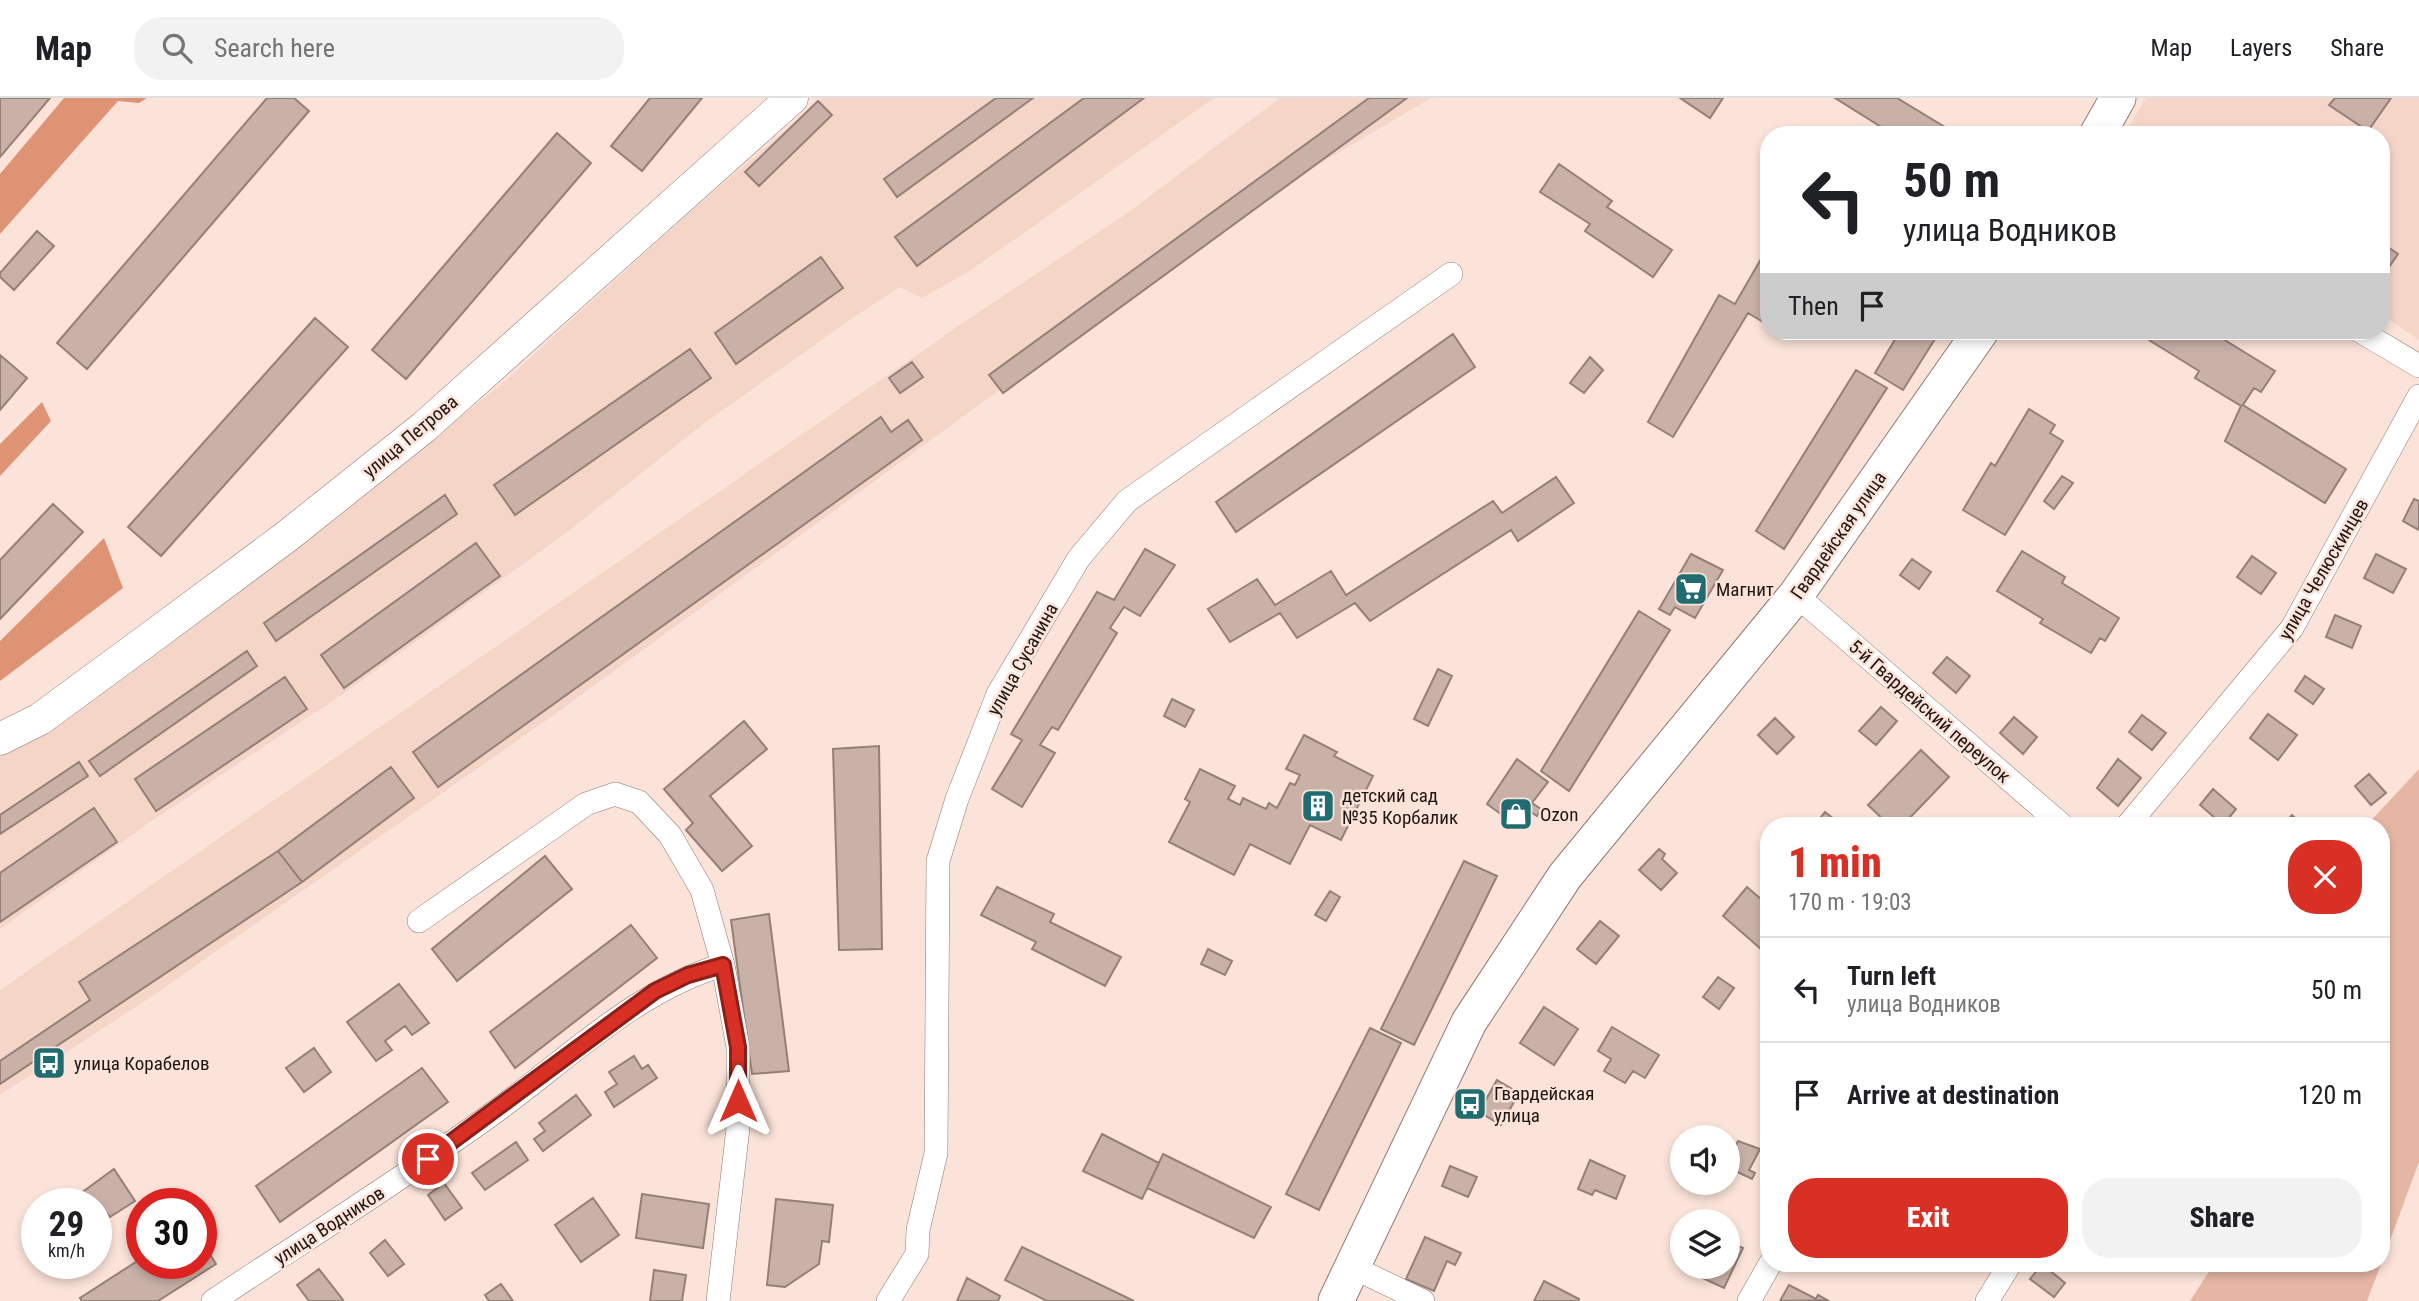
<!DOCTYPE html>
<html lang="en">
<head>
<meta charset="utf-8">
<style>
	:root { --surface:#fff; --page:#f2f2f2; --text:#202124; --muted:#757577; --line:#e0e0e0; --accent:#d93025 }
	body { margin:0; font-family:"Roboto Condensed",sans-serif; background:var(--page); color:var(--text); height:100vh; display:flex; flex-direction:column; font-size:26px; white-space:nowrap }
	* { box-sizing:border-box; margin:0 }
	p { font-size:23px; color:var(--muted) }
	.icon { flex:none; width:38px; height:38px; fill:none; stroke:currentColor; stroke-width:2; stroke-linecap:round; stroke-linejoin:round }
	.map { position:relative; flex:1; overflow:hidden }
	.drawer { position:absolute; left:1760px; top:719px; width:630px; height:455px; display:flex; flex-direction:column; background:var(--surface); border-radius:28px; box-shadow:0 4px 10px #0003 }
	.drawer>* { flex:none }
	.hud { position:absolute; left:1760px; top:28px; width:630px; height:214px; border-radius:28px; box-shadow:0 4px 10px #0003; background:#fff; color:var(--text); overflow:hidden }
	.buttons { position:absolute; left:1670px; top:1027px; display:grid; gap:14px }
	.buttons a { display:grid; place-items:center; width:70px; height:70px; border-radius:50%; background:var(--surface); box-shadow:0 4px 10px #0003; font-size:35px }
	.speed { position:absolute; left:21px; top:1090px; display:flex; gap:14px; font-size:35px; font-weight:700; text-align:center }
	.speed>* { display:grid; place-content:center; width:91px; height:91px; border-radius:50%; background:var(--surface); box-shadow:0 4px 10px #0003; line-height:1 }
	.speed small { font-size:18px; font-weight:400 }
	.speed .limit { border:10px solid #d22; background:#fff; color:#111 }
	.pin { position:absolute; display:grid; place-items:center; width:60px; height:60px; color:#fff; margin:-30px; border:4px solid #fff; border-radius:50%; box-shadow:0 2px 7px #0007 }
	.me { position:absolute; width:77px; margin:-38px; rotate:0deg; stroke-linejoin:round; filter:drop-shadow(0 0 5px #0008) }
	.turn { display:flex; align-items:center; gap:24px; height:147px; padding:0 28px; font-size:32px }
	.turn .icon { width:91px; height:91px; stroke-width:2.5 }
	.turn b { display:block; font-size:49px; line-height:60px }
	.then { display:flex; align-items:center; height:66px; padding:0 28px; background:#0003; gap:14px; font-size:26px }
	.round { display:grid; place-items:center; flex:none; width:74px; height:74px; border-radius:28px; background:var(--page) }
	.head { display:flex; align-items:center; justify-content:space-between; height:119px; padding:0 28px }
	h1 { font-size:42px; font-weight:800; line-height:52px; color:var(--accent) }
	.cta { display:flex; gap:14px; margin-top:auto; padding:14px 28px }
	.cta a { flex:1; height:80px; border-radius:28px; background:var(--accent); color:#fff; font-size:28px; font-weight:800; line-height:80px; text-align:center }
	.cta a+a { background:var(--page); color:var(--text) }
	ul { padding:0; list-style:none }
	li { display:flex; align-items:center; gap:21px; height:105px; padding:0 28px; border-top:2px solid var(--line) }
	li div { flex:1 }
	li b { display:block; font-size:26px }
	li em { font-style:normal }
	header { display:flex; align-items:center; gap:42px; box-sizing:border-box; height:98px; padding:0 35px; background:var(--surface); border-bottom:2px solid var(--line) }
	header strong { font-size:33px }
	nav { display:flex; gap:38px; margin-inline-start:auto; font-size:24px }
	.search { width:490px; height:63px; background:var(--page); display:flex; align-items:center; gap:18px; box-sizing:border-box; padding:0 24px; border-radius:28px; color:var(--muted); font-size:26px }
	.map>svg:first-child { display:block }
	.built { fill:#f6d5c9 }
	.green { fill:#e6b6a4 }
	.forest { fill:#de9375 }
	.building { fill:#c9b1a8; stroke:#957f76; stroke-width:2 }
	.lines { fill:none; stroke-linecap:round; stroke-linejoin:round }
	.street-casing { stroke:#8f7a71; stroke-width:24 }
	.secondary-casing { stroke:#8f7a71; stroke-width:33 }
	.primary-casing { stroke:#8f7a71; stroke-width:37 }
	.street { stroke:#fff; stroke-width:23 }
	.secondary { stroke:#fff; stroke-width:32 }
	.primary { stroke:#fff; stroke-width:35 }
	.route-casing { stroke:#8d1f18; stroke-width:18 }
	.route { stroke:#d93025; stroke-width:12 }
	.labels { text-anchor:middle; stroke-width:5; stroke-linejoin:round; paint-order:stroke }
	.street-label { font-size:19px; fill:#1f1613; stroke:#fbe3d9 }
	.poi-label { font-size:19px; fill:#1f1613; stroke:#fbe3d9; text-anchor:start }
</style>
</head>
<body>
<header>
<strong>Map</strong>
<div class="search"><svg class="icon" aria-label="search" viewBox="0 0 24 24"><circle cx="10" cy="10" r="6"/><path d="M15 15l6 6"/></svg>Search here</div>
<nav><a>Map</a><a>Layers</a><a>Share</a></nav>
</header>
<div class="map">
<svg width="2419" height="1203" viewBox="0 0 2419 1203">
	<rect width="100%" height="100%" fill="#fbe3d9"/>
	<path class="built" d="M823,0H1214L970,173L922,200L900,189L851,221L706,324L562,438L343,596L149,725L0,831V659L57,629L334,419L497,290L691,113Z
		M1280,0H1431L1267,97L551,619L148,901L0,997V892L954,231L1126,116Z
		M2146,0H2419V242L2382,217V37H2124Z"/>
	<path class="green" d="M2419,671V1064L2382,1164V728H2366Z
		M2214,1166H2381L2367,1203H2190Z"/>
	<path class="forest" d="M64,0H147L139,5L118,3L0,136V76Z
		M42,304L51,323L0,378V346Z
		M104,440L123,490L0,583V543Z"/>
	<path class="building" d="M0,0H50L0,59Z
		M267,0H294L309,13L87,271L57,245Z
		M650,0H702L642,73L611,48Z
		M996,0H1033L897,99L884,81Z
		M1084,0H1144L917,168L895,139Z
		M1369,0H1407L1003,295L989,277Z
		M1680,0H1723L1710,20Z
		M1835,0H1897L1958,37H1894Z
		M2335,0H2391L2368,33L2329,7Z
		M818,3L832,17L759,88L745,74Z
		M557,35L591,65L406,281L372,252Z
		M1559,66L1612,103L1607,109L1672,152L1653,179L1585,133L1590,126L1540,94Z
		M37,133L54,148L14,192L0,179V175Z
		M2382,145L2398,156L2382,179Z
		M1769,147V214L1763,224L1748,215L1673,339L1648,324L1719,197L1735,206Z
		M821,159L843,190L736,266L715,235Z
		M315,220L348,249L161,458L128,429Z
		M1900,233H1940L1903,292L1875,275Z
		M2156,233H2210L2275,273L2261,294L2254,290L2243,307L2346,371L2325,405L2225,343L2241,308L2195,280L2199,273L2149,242Z
		M1453,236L1475,269L1236,434L1216,404Z
		M690,251L711,280L515,417L494,387Z
		M0,257L27,280L0,312Z
		M1590,259L1603,272L1584,295L1570,285Z
		M912,264L923,279L900,295L889,280Z
		M1856,272L1887,290L1784,451L1756,433Z
		M2029,311L2055,327L2050,335L2063,343L2005,437L1963,412L1991,365L1995,368Z
		M881,319L891,334L908,322L922,342L438,689L413,654Z
		M2062,378L2073,385L2054,411L2044,403Z
		M1556,379L1574,405L1518,443L1511,432L1370,523L1355,505L1297,540L1280,515L1230,544L1208,511L1257,481L1275,507L1331,473L1346,497L1493,403L1502,415Z
		M445,397L457,416L276,543L264,525Z
		M2414,401L2419,403V432L2403,423Z
		M53,406L83,434L0,521V462Z
		M476,445L500,478L344,590L321,557Z
		M1145,451L1175,467L1140,518L1124,509L1110,530L1117,535L1058,632L1052,629L1040,647L1055,655L1022,709L992,691L1022,642L1011,636L1097,494L1114,502Z
		M2022,453L2065,479L2062,485L2119,520L2105,543L2100,540L2091,555L2040,525L2043,521L1997,493Z
		M1691,456L1723,472L1695,520L1675,509L1670,517L1659,511Z
		M2376,456L2406,471L2393,495L2364,480Z
		M2252,458L2276,475L2261,496L2237,479Z
		M1912,461L1931,474L1919,491L1900,477Z
		M1639,513L1670,532L1569,693L1541,673Z
		M2335,517L2361,528L2352,550L2326,539Z
		M247,553L257,568L100,678L89,663Z
		M1947,559L1970,578L1956,595L1933,575Z
		M1438,571L1452,578L1428,628L1414,621Z
		M2305,578L2324,591L2313,606L2295,593Z
		M285,579L307,611L156,713L135,681Z
		M1172,601L1194,612L1185,629L1164,618Z
		M1881,609L1897,623L1876,647L1859,633Z
		M2268,616L2297,637L2278,662L2250,640Z
		M2142,617L2166,635L2152,652L2129,634Z
		M2014,619L2037,639L2023,656L2000,635Z
		M1775,620L1794,639L1777,656L1758,637Z
		M744,623L767,651L710,698L752,748L722,773L686,732L693,725L664,691Z
		M1304,637L1337,654L1334,658L1373,678L1341,742L1310,727L1290,766L1250,746L1234,777L1169,744L1190,704L1185,701L1200,671L1235,688L1228,701L1240,707L1243,700L1266,711L1269,705L1277,710L1290,685L1295,687L1300,677L1286,671Z
		M879,648L882,851L839,852L833,651Z
		M1921,652L1949,679L1902,728H1890L1868,707Z
		M1517,661L1548,684L1532,705L1541,711L1537,718L1528,712L1516,727L1487,706Z
		M2118,661L2141,680L2118,708L2097,690Z
		M79,664L88,678L0,736V717Z
		M391,669L414,700L302,784L278,753Z
		M2369,676L2386,695L2371,707L2355,688Z
		M2213,691L2236,711L2223,727L2200,707Z
		M94,710L117,744L0,824V775Z
		M1825,714L1843,728H1814Z
		M2292,717L2304,728H2283Z
		M1659,751L1665,756L1662,761L1677,775L1661,792L1639,772Z
		M278,753L302,784L0,986V963L90,902L79,884Z
		M545,758L572,791L457,883L432,851Z
		M1464,763L1497,778L1414,947L1381,931Z
		M997,789L1054,816L1050,824L1121,859L1105,888L1032,851L1036,844L981,817Z
		M1747,789L1769,808V858L1723,818Z
		M1330,793L1340,799L1326,823L1315,817Z
		M769,816L789,973L752,976L731,822Z
		M1600,823L1619,838L1596,866L1577,851Z
		M631,827L657,860L515,970L490,934Z
		M1208,851L1232,863L1225,877L1201,866Z
		M1718,879L1734,890L1719,911L1703,899Z
		M399,886L429,925L412,937L405,928L385,943L392,952L376,963L347,924Z
		M1769,891V911L1761,906Z
		M1544,909L1578,931L1554,967L1520,945Z
		M1612,929L1659,957L1645,980L1633,973L1625,985L1604,973L1611,961L1598,953Z
		M1370,930L1401,945L1319,1112L1286,1096Z
		M314,950L331,974L304,994L286,970Z
		M634,958L642,971L648,967L657,980L614,1009L605,994L617,986L609,974Z
		M422,970L448,1004L280,1124L256,1088Z
		M1497,982L1519,995L1501,1027L1479,1014Z
		M576,997L591,1017L543,1053L534,1041L545,1033L539,1025Z
		M1102,1036L1159,1065L1142,1101L1083,1073Z
		M1738,1043L1760,1051L1749,1072L1755,1075L1752,1081L1727,1069V1050L1733,1053Z
		M516,1044L528,1062L485,1092L472,1075Z
		M1163,1056L1271,1109L1254,1140L1147,1090Z
		M1590,1062L1625,1078L1616,1101L1595,1092L1592,1097L1578,1091Z
		M1450,1068L1477,1079L1468,1099L1442,1088Z
		M114,1071L135,1103L110,1119L103,1111L96,1116V1106H66Z
		M444,1085L462,1110L445,1122L428,1097Z
		M642,1096L709,1106L703,1150L636,1140Z
		M593,1100L619,1137L581,1164L555,1127Z
		M776,1101L833,1107L829,1144L822,1143L819,1166L785,1189L767,1187Z
		M1425,1139L1461,1155L1455,1167L1447,1163L1434,1193L1406,1181Z
		M201,1142L216,1166L158,1203H82L80,1200L142,1160V1166H201Z
		M385,1142L404,1166L388,1178L370,1155Z
		M1727,1143L1743,1150L1724,1190L1696,1177L1699,1169H1727Z
		M1022,1149L1134,1203H1047L1005,1182Z
		M2042,1166L2065,1185L2054,1199L2030,1181Z
		M319,1171L343,1202L341,1203H309L297,1187Z
		M654,1172L686,1177L682,1203H650Z
		M967,1180L1000,1198L998,1203H957Z
		M1544,1183L1579,1201L1578,1203H1534Z
		M501,1186L513,1203H489L485,1197Z
		M1789,1187L1816,1201L1818,1197L1827,1202L1780,1203Z"/>
	<g class="lines">
		<defs>
			<path id="street" d="M2360,233L2419,268
				M1796,497L2063,728
				M2127,728L2292,530L2419,298
				M419,823L586,706L615,696L639,704L670,737L702,792L723,867L738,949V1030L718,1203
				M1352,1169L1423,1203
				M213,1203C306,1141 401,1082 492,1016C566,963 634,893 723,867
				M888,1203L917,1156L918,1132L936,1055L938,763L957,701L998,596L1079,460L1127,403L1451,176
				M1749,1203L1770,1166
				M1987,1203L2010,1166"/>
			<path id="secondary" d="M0,641L40,621L157,535L286,439L424,329L792,0"/>
			<path id="primary" d="M2097,37L2118,0
				M1336,1203L1469,924L1565,778L1796,497L1981,233"/>
		</defs>
		<use href="#street" class="street-casing"/>
		<use href="#secondary" class="secondary-casing"/>
		<use href="#primary" class="primary-casing"/>
		<use href="#street" class="street"/>
		<use href="#secondary" class="secondary"/>
		<use href="#primary" class="primary"/>
	</g>
	<g class="lines">
		<defs>
			<path id="route" d="M428,1061L655,893L688,877L723,867L738,949V1003"/>
		</defs>
		<use href="#route" class="route-casing"/>
		<use href="#route" class="route"/>
	</g>
	<defs>
		<symbol id="supermarket-square" viewBox="-11 -11 22 22"><rect x="-9" y="-9" width="18" height="18" rx="4" fill="#206c71" stroke="#fbe3d9"/><path d="M-6-5.5h2.5l.6 2H6L4.5 2H-2.5L-4.4-4H-6ZM-1.5 3.2a1.3 1.3 0 1 0 .1 0ZM3 3.2a1.3 1.3 0 1 0 .1 0Z" fill="#fff"/></symbol>
		<symbol id="building-square" viewBox="-11 -11 22 22"><rect x="-9" y="-9" width="18" height="18" rx="4" fill="#206c71" stroke="#fbe3d9"/><path d="M-4-6H4V6H1V3H-1V6H-4ZM-2.5-4.3h1.7v1.8h-1.7ZM.8-4.3h1.7v1.8H.8ZM-2.5-1h1.7V.8h-1.7ZM.8-1h1.7V.8H.8Z" fill="#fff"/></symbol>
		<symbol id="shop-square" viewBox="-11 -11 22 22"><rect x="-9" y="-9" width="18" height="18" rx="4" fill="#206c71" stroke="#fbe3d9"/><path d="M-5-2.5h2.3a2.7 3.5 0 0 1 5.4 0H5L5.5 6h-11ZM-1.5-2.5h3a1.5 2.3 0 0 0-3 0Z" fill="#fff"/></symbol>
		<symbol id="bus-square" viewBox="-11 -11 22 22"><rect x="-9" y="-9" width="18" height="18" rx="4" fill="#206c71" stroke="#fbe3d9"/><path d="M-5-6H5V4H4V6H2V4H-2V6H-4V4H-5ZM-3.5-4V0h7V-4ZM-3.5 1.2v1.5H-2V1.2ZM2 1.2v1.5H3.5V1.2Z" fill="#fff"/></symbol>
	</defs>
	<g fill-rule="evenodd">
		<use href="#supermarket-square" x="1672" y="472" width="38" height="38"/>
		<use href="#building-square" x="1299" y="689" width="38" height="38"/>
		<use href="#shop-square" x="1497" y="697" width="38" height="38"/>
		<use href="#bus-square" x="30" y="946" width="38" height="38"/>
		<use href="#bus-square" x="1451" y="987" width="38" height="38"/>
	</g>
	<g class="labels">
		<g class="street-label">
			<text transform="translate(410 338) rotate(-40)" y="7">улица Петрова</text>
			<text transform="translate(1838 437) rotate(-55)" y="7">Гвардейская улица</text>
			<text transform="translate(2323 471) rotate(-60)" y="7">улица Челюскинцев</text>
			<text transform="translate(1022 561) rotate(-61)" y="7">улица Сусанина</text>
			<text transform="translate(1930 613) rotate(41)" y="7">5-й Гвардейский переулок</text>
			<text transform="translate(329 1127) rotate(-33)" y="7">улица Водников</text>
		</g>
		<g class="poi-label">
			<text x="1716" y="498">Магнит</text>
			<text x="1342" y="704">детский сад<tspan x="1342" dy="22">№35 Корбалик</tspan></text>
			<text x="1540" y="723">Ozon</text>
			<text x="74" y="972">улица Корабелов</text>
			<text x="1494" y="1002">Гвардейская<tspan x="1494" dy="22">улица</tspan></text>
		</g>
	</g>
</svg>
<div class="buttons">
<a><svg class="icon" aria-label="sound" viewBox="0 0 24 24"><path d="M4 9h4l5-4v14l-5-4H4zM17 9q2 3 0 6"/></svg></a>
<a><svg class="icon" aria-label="layers" viewBox="0 0 24 24"><path d="M12 4l9 5-9 5-9-5zM3 14l9 5 9-5"/></svg></a>
</div>
<div class="speed"><div>29<small>km/h</small></div><div class="limit">30</div></div>
<div class="pin" style="left:428px;top:1061px;background:#d93025"><svg class="icon" aria-label="arrive" viewBox="0 0 24 24"><path d="M6 21V4h12l-3 4 3 4H6"/></svg></div>
<svg class="me" style="left:738px;top:1003px" viewBox="-20 -20 40 40"><path d="M0-17L14 15 0 8-14 15z" fill="#d93025" stroke="#fff" stroke-width="4"/></svg>
<div class="hud">
<div class="turn"><svg class="icon" aria-label="left" viewBox="0 0 24 24"><path d="M17 20v-9H6M10 6l-5 5 5 5"/></svg><div><b>50 m</b>улица Водников</div></div>
<div class="then">Then<svg class="icon" aria-label="arrive" viewBox="0 0 24 24"><path d="M6 21V4h12l-3 4 3 4H6"/></svg></div>
</div>
<section class="drawer">
<div class="head"><div><h1>1 min</h1><p>170 m · 19:03</p></div><a class="round" style="background:#d93025;color:#fff"><svg class="icon" aria-label="close" viewBox="0 0 24 24"><path d="M6 6l12 12M18 6L6 18"/></svg></a></div>
<ul>
<li><svg class="icon" aria-label="left" viewBox="0 0 24 24"><path d="M17 20v-9H6M10 6l-5 5 5 5"/></svg><div><b>Turn left</b><p>улица Водников</p></div><em>50 m</em></li>
<li><svg class="icon" aria-label="arrive" viewBox="0 0 24 24"><path d="M6 21V4h12l-3 4 3 4H6"/></svg><div><b>Arrive at destination</b></div><em>120 m</em></li>
</ul>
<div class="cta"><a>Exit</a><a>Share</a></div>
</section>
</div>
</body>
</html>
